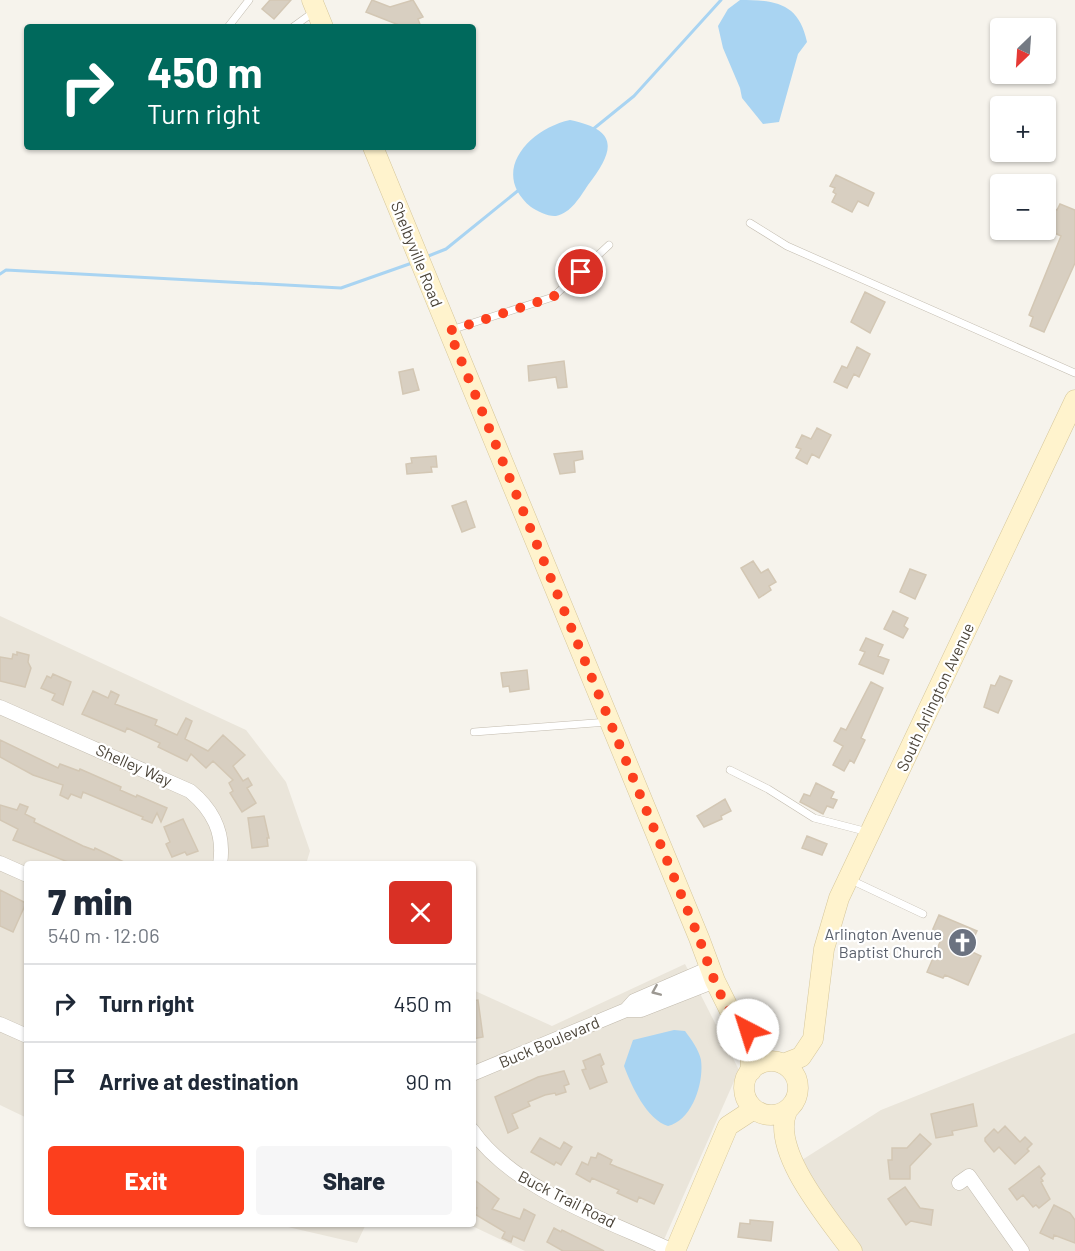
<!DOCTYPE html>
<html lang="en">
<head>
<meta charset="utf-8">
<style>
	:root { --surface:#fff; --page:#f6f6f7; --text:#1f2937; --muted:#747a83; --line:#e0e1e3; --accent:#fc3f1d }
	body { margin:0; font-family:Barlow,sans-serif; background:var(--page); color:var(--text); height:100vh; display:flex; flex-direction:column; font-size:22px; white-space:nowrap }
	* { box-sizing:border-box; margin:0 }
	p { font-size:20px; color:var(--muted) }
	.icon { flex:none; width:33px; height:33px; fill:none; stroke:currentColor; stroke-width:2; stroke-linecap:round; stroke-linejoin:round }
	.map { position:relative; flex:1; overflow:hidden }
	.sheet { position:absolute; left:24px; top:861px; width:452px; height:366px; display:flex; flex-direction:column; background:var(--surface); border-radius:6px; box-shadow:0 2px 4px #0004 }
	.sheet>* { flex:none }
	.guide { position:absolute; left:24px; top:24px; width:452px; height:126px; border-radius:6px; box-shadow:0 2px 4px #0004; background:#00695c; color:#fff; overflow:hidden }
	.needle { width:39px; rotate:205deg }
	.controls { position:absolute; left:990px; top:18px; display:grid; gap:12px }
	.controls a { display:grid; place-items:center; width:66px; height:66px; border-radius:6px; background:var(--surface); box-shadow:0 2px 4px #0004; font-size:30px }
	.pin { position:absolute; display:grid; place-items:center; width:51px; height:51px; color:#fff; margin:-26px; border:3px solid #fff; border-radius:50%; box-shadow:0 2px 6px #0007 }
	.me { position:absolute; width:66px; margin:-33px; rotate:320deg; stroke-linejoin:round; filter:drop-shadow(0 0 4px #0008) }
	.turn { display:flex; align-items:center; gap:21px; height:126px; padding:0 24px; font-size:27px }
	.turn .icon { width:78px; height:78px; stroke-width:2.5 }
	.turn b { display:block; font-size:42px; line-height:51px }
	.round { display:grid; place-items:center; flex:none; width:63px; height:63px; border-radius:6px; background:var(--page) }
	.summary { display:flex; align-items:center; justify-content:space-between; height:102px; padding:0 24px }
	h1 { font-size:36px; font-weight:800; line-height:45px }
	.primary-button { display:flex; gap:12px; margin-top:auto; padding:12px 24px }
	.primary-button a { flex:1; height:69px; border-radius:6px; background:var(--accent); color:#fff; font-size:24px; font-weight:800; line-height:69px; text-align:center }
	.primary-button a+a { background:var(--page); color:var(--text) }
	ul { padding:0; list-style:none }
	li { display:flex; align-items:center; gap:18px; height:78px; padding:0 24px; border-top:2px solid var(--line) }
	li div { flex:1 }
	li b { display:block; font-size:22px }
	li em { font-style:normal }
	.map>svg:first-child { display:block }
	.residential { fill:#eae5da }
	.water { fill:#a9d4f2 }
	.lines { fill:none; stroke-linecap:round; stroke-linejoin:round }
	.stream { stroke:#a9d4f2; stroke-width:3 }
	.building { fill:#d8cfc1; stroke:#d3c7b4; stroke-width:1.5 }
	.lane-casing { stroke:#c2bbae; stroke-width:8 }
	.street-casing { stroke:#c2bbae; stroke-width:15 }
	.secondary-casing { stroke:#d6c79b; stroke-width:21 }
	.lane { stroke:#fff; stroke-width:7 }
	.street { stroke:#fff; stroke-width:14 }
	.secondary { stroke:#fff3cd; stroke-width:20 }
	.oneway { stroke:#9c9892 }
	.route { stroke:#fc3f1d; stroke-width:10; stroke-dasharray:0 18 }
	.labels { text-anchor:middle; stroke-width:4.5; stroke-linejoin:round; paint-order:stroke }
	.street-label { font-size:16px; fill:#4b4439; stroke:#fff }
	.worship-label { font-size:16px; fill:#5b616d; stroke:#fff; text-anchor:end }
</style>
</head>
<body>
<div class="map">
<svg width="1075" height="1251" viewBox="0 0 1075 1251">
	<rect width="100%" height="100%" fill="#f6f3ec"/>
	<path class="residential" d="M0,616L246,730L286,782L310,851L306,864H27V1118L0,1105Z
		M685,964L739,1070L659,1251H525L468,1224H472L473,990L552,1026Z
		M1075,1033V1251H852L794,1165L881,1110Z
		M275,1224H366L357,1243Z"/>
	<path class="water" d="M740,0C777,0 799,4 807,42L798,54L779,122L763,124L742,98L740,88L723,48L718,26L728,9Z
		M570,120C619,130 615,150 588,185C580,197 571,213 556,216C549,217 537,211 531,207C489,172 529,129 570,120Z
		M674,1030L685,1031C691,1039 699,1050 701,1060C704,1082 693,1120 668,1126C647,1120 631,1085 624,1066L633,1040Z"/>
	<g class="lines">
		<path class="stream" d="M592,130L634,96L721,0
			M426,257L446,249L520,189
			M0,274L6,270L341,288L412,263"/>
	</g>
	<path class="building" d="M270,0H291L274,19L262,9Z
		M372,0L390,7L413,0L423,17L418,19L421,27H404L366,12Z
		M836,175L874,193L868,206L858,201L852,212L832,202L836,194L833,192L835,188L830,186Z
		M1060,204L1075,210V263L1044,332L1030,326L1033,317L1029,315L1061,236L1048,230L1050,225L1046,223L1051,207L1057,210Z
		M865,292L885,302L870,333L851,322Z
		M857,347L870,354L859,377L854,374L847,388L834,382L842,366L847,368Z
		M564,361L567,387L558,388L556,377L529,381L528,366Z
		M413,369L419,390L403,394L399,372Z
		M817,428L831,435L819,458L812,454L807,464L796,458L801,449L796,447L802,435L811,439Z
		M582,451L583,459L574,461L575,472L560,474L554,454Z
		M436,456L437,467H431L432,472L407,474L406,464L412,463L411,458Z
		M466,501L475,527L462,532L452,506Z
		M753,561L761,573L768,569L776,582L769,586L771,590L759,598L741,568Z
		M910,569L926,575L915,599L900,592Z
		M893,611L908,618L904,626L908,629L903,638L884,629Z
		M866,638L883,645L878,656L889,660L883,674L859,664L865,652L860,650Z
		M17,652L29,655L28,662L31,668L25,687L0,681V657L12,659L13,654L17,655Z
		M527,670L529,689L510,692L509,686L503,687L501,673Z
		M53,674L71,682L63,705L52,700L55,694L41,688L47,676L51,678Z
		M1000,676L1012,681L998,713L984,707L991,685L995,686Z
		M871,682L883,688L861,738L865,740L854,763L850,760L844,771L833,765L843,746L834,741L841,728L846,730Z
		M93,691L108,698L111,691L119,695L115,704L157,720L155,725L177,735L186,718L192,721L185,739L208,751L223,735L245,755L233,766L243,781L248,778L252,785L247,788L256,803L242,812L230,793L233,791L229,783L233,780L213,761L206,768L191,754L187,761L158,747L160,743L127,728L125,732L82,714Z
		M0,740L58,768L60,764L79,771L80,769L121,787L120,790L136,797L137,795L167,808L161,822L157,813L152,823L142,819L143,817L83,792L81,798L71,794L68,799L60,795L63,785L33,775L0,757Z
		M816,783L834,792L831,798L837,800L833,808L827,806L823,814L800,802L804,794L810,796Z
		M725,799L731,811L721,816L722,819L704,827L697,816Z
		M20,804L28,807L25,814L35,819L34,822L83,846L94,850L95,848L128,864H73L13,840L18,829L0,820V805L17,810Z
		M264,816L269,838H267L268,846L252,848L248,818Z
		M183,819L198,851L187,855L185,852L172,857L166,844L170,842L164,827Z
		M807,836L827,844L822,855L802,848Z
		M0,890L26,903L13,932L0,926Z
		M939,915L977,931L968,950L981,956L968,985L945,975L943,978L927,972L943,935L932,931Z
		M478,1000L483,1037L472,1039V1001Z
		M600,1054L604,1064L601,1066L607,1082L590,1089L582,1070L586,1069L583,1061Z
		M564,1071L569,1084L564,1086L566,1092L556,1095L555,1093L545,1095L528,1102L530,1106L512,1114L518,1128L508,1133L495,1097L538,1077Z
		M973,1104L977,1126L952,1131L953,1135L936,1138L931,1114Z
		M1005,1126L1020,1142L1025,1137L1032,1144L1027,1149L1029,1151L1015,1164L999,1147L994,1152L985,1141V1138L994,1129L998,1133Z
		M920,1134L931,1144L910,1166V1179H890L888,1160H892V1148H907Z
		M540,1138L560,1149L564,1142L572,1147L561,1165L556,1162L554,1165L531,1152Z
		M598,1153L612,1160L610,1164L617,1167L663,1185L654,1204L639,1197L637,1202L617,1193L619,1190L592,1178L590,1182L576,1174L582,1162L588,1165L591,1157L596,1158Z
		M1039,1166L1045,1174L1041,1178L1043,1181L1041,1182L1050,1199L1039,1208L1036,1205L1033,1207L1023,1195L1017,1200L1009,1189Z
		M476,1181L499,1199L492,1209L520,1219L524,1209L535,1215L524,1241L513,1236L511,1242L502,1238L505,1232L473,1213L477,1208L472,1205V1187Z
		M905,1187L920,1208L933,1210L931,1225L911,1221L906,1225L888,1199Z
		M1054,1205L1070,1213L1075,1220V1243L1054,1235L1053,1239L1040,1233Z
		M750,1220L773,1222L771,1241L738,1237L740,1223L750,1224Z
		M554,1228L561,1232L562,1230L604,1251H563L547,1242Z"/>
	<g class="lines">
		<defs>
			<path id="lane" d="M228,27L249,0
				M293,27L315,11
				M750,223L787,246L1075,373
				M451,330L553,297L609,245
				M474,732L608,722
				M730,770L768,789L814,818L868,832
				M851,880L923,914"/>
			<path id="street" d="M0,707L190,791C213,810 225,833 220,864
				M0,863L27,875
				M710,968L634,1001L626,1010H641L715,981
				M0,1024L27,1036
				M472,1074L626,1010
				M472,1130C514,1190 607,1220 673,1251
				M959,1183L969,1176L1022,1251"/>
			<path id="secondary" d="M312,0L323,27
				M373,147L699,938L715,981L750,1051L751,1071
				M744 1088a27 27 0 1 1 54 0a27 27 0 1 1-54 0Z
				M783,1064L801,1057L813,1039L824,949L839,898L1075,400
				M787,1111C770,1151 829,1219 852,1251
				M675,1251L728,1126L754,1109"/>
		</defs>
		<use href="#lane" class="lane-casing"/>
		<use href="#street" class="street-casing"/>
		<use href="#secondary" class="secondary-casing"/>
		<use href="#lane" class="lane"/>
		<use href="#street" class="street"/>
		<use href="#secondary" class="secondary"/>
	</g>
	<defs><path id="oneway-chevron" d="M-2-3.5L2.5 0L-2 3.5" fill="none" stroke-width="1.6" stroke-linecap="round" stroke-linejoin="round" transform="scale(1.5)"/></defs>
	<use class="oneway" href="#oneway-chevron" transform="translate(656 991) rotate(157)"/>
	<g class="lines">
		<path class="route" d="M581,272L553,297L449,331L699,938C709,965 723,1015 748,1030"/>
	</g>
	<defs>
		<symbol id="church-disc" viewBox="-11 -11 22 22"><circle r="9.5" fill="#6b7280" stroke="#fff"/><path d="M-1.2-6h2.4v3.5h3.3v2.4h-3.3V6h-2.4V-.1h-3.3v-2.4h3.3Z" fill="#fff"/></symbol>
	</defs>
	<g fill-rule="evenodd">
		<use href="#church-disc" x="946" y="926" width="33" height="33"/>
	</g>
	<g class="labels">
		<g class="street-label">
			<text transform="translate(417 254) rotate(68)" y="6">Shelbyville Road</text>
			<text transform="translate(935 697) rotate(-65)" y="6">South Arlington Avenue</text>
			<text transform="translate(134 765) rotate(24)" y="6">Shelley Way</text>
			<text transform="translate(549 1042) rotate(-23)" y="6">Buck Boulevard</text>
			<text transform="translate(567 1199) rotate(27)" y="6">Buck Trail Road</text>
		</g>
		<g class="worship-label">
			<text x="942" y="940">Arlington Avenue<tspan x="942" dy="18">Baptist Church</tspan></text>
		</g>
	</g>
</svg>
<div class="controls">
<a><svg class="needle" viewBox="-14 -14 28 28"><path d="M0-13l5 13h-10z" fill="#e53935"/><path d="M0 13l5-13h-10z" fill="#747a83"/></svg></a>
<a>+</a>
<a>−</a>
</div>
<div class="pin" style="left:581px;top:272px;background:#d93025"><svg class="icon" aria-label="arrive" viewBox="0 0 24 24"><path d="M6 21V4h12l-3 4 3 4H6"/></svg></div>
<svg class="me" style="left:748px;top:1030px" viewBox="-20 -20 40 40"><circle r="19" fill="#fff"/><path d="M0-13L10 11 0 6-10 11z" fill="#fc3f1d"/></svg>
<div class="guide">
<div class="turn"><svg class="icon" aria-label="right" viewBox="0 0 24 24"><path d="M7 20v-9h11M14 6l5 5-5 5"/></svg><div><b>450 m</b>Turn right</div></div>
</div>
<section class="sheet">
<div class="summary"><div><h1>7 min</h1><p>540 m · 12:06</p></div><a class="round" style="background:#d93025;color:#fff"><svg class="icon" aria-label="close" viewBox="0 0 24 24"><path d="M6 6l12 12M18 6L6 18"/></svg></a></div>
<ul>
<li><svg class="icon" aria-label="right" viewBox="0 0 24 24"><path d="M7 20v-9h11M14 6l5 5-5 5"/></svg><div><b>Turn right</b></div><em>450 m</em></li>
<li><svg class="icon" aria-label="arrive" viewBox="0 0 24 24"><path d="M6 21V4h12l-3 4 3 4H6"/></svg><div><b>Arrive at destination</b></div><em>90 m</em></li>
</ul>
<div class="primary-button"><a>Exit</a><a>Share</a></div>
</section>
</div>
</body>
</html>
